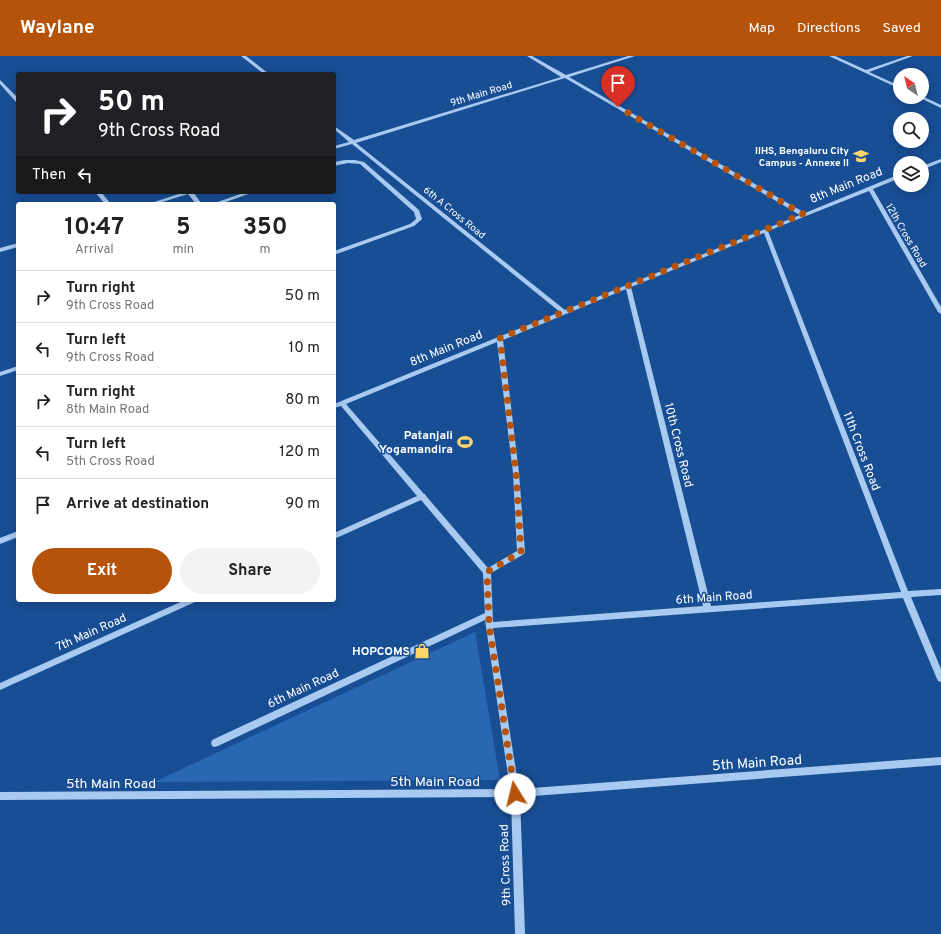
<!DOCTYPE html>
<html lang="en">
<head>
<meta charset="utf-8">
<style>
	:root { --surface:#fff; --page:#f2f2f2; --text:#222; --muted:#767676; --line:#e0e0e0; --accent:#b45309 }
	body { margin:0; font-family:Overpass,sans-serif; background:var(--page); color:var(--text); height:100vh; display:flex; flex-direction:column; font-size:15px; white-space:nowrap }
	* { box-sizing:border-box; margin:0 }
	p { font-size:13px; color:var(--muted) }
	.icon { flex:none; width:22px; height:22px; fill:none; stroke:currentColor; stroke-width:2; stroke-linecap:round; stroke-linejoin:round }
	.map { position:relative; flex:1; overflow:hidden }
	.side { position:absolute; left:16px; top:146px; width:320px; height:400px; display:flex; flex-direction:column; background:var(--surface); border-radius:4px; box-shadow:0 2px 10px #0003 }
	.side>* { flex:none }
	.banner { position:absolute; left:16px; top:16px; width:320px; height:122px; border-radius:4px; box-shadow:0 2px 10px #0003; background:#202124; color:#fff; overflow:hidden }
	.needle { width:26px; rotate:325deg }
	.tools { position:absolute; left:893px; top:12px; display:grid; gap:8px }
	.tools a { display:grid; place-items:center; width:36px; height:36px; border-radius:50%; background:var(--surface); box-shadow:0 2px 10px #0003; font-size:20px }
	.pin { position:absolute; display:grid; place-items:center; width:34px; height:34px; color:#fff; margin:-41px -17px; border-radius:50% 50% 50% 0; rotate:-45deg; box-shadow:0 0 4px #0007 }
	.pin .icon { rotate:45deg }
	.me { position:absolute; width:44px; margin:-22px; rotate:351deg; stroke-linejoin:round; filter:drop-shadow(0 0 3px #0008) }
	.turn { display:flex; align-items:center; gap:14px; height:84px; padding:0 16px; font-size:18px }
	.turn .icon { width:52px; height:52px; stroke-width:2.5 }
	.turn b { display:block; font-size:28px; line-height:34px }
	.then { display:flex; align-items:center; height:38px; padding:0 16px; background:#0003; gap:8px; font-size:15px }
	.eta { display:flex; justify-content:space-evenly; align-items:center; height:68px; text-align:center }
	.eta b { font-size:24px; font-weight:700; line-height:28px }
	.cta { display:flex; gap:8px; margin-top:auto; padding:8px 16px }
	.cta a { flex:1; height:46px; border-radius:24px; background:var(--accent); color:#fff; font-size:16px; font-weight:700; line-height:46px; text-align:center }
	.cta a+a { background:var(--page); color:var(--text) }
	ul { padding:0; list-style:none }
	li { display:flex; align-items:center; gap:12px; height:52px; padding:0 16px; border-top:1px solid var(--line) }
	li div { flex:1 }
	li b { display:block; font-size:15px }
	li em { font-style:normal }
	header { display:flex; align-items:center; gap:24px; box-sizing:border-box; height:56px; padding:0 20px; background:var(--accent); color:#fff }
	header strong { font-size:19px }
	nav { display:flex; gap:22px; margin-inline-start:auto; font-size:14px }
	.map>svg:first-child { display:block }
	.green { fill:#2a67b3 }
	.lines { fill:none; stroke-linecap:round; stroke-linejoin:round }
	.minor { fill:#a8c9f0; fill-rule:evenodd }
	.route { stroke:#b45309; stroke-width:7; stroke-dasharray:0 12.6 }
	.labels { text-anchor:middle; stroke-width:3; stroke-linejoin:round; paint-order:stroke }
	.far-street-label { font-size:10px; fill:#fff; stroke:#184e94 }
	.far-poi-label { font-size:10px; font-weight:bold; fill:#fff; stroke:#184e94; text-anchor:end }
	.street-label { font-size:12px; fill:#fff; stroke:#184e94 }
	.poi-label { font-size:12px; font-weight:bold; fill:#fff; stroke:#184e94; text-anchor:end }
	.near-street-label { font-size:14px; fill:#fff; stroke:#184e94 }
</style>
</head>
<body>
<header>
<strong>Waylane</strong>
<nav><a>Map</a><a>Directions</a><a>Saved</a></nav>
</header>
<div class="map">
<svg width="941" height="878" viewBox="0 0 941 878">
	<rect width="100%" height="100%" fill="#184e94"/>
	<path class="green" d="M475,576L500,724L154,726Z"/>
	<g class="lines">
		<path class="minor" d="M241,0H246L269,18H264Z
			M527,0H532L566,19L628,0H635L569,21L805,157L900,118V122L873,133L941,251V258L938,256L869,135L768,175L908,535L941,533V539L911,541L941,613V626L938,625L937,623L903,542L493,572L519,733L941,701V709L520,741L525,878H515L511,741L0,744V736L510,733L485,564L218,690L215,691L212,690L211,687L212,684L485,557L483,517L421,444L334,483V477L417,440L341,350L334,352V348L560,256L352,88L334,93V90L349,86L334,73V70L354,84L561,21ZM565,22L800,159L565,254L356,87ZM764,177L901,536L711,550L631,231ZM626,233L703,550L493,566L491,517L524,498L525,496L519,417L503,284ZM497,286L513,417L517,495L488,512L426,440L425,438H424L346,348Z
			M829,0H835L866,14L907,0H913L869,16L900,30V33Z
			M0,24L18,42V46H16L0,28Z
			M922,40L941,49V52L918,41Z
			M941,103V106L922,114V110Z
			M345,104H355L364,106L419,154L422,163L421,164L414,170L334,199V195L410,168L416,163L414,156L360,108L348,107L334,110V106Z
			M95,136H101L111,148H105Z
			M185,136H193L202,148H196L188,138L156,148H148Z
			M246,136H254L220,148H212Z
			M18,187V191L0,196V192Z
			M18,310V314L0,320V316Z
			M18,475V481L0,488V482Z
			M185,544H196L195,546L0,634V627Z"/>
	</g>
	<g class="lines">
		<path class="route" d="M515,738L489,569L487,516L521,496L516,417L500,282L803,158L618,51"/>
	</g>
	<defs>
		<symbol id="university-bare" viewBox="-9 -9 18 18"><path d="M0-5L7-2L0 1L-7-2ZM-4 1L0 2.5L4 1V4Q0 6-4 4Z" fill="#ffd468" stroke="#184e94" stroke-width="2.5" paint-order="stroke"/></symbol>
		<symbol id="stadium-bare" viewBox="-9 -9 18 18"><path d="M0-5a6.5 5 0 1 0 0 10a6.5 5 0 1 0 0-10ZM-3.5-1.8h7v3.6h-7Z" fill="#ffd468" stroke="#184e94" stroke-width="2.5" paint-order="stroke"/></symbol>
		<symbol id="shop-bare" viewBox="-9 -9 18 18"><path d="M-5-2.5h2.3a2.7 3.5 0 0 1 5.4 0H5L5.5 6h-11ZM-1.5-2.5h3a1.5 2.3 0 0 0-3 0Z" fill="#ffd468" stroke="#184e94" stroke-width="2.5" paint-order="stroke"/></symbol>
	</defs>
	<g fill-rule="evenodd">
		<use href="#university-bare" x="850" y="89" width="22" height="22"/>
		<use href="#stadium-bare" x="454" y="375" width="22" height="22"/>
		<use href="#shop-bare" x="411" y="584" width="22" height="22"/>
	</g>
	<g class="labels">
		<g class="far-street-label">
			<text transform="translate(481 37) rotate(-17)" y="4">9th Main Road</text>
			<text transform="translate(455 156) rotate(39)" y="4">6th A Cross Road</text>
			<text transform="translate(907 179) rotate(60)" y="4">12th Cross Road</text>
		</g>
		<g class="far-poi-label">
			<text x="849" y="98">IIHS, Bengaluru City<tspan x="849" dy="12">Campus - Annexe II</tspan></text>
		</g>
		<g class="street-label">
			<text transform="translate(846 129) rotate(-22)" y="4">8th Main Road</text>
			<text transform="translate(446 292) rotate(-22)" y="4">8th Main Road</text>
			<text transform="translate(679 389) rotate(76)" y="4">10th Cross Road</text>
			<text transform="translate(862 395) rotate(69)" y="4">11th Cross Road</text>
			<text transform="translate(714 541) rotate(-4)" y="4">6th Main Road</text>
			<text transform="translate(91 576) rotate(-24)" y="4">7th Main Road</text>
			<text transform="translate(303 632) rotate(-25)" y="4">6th Main Road</text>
			<text transform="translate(505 809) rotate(-92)" y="4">9th Cross Road</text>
		</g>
		<g class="poi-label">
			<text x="453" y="383">Patanjali<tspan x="453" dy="14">Yogamandira</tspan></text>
			<text x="410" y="599">HOPCOMS</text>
		</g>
		<g class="near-street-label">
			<text transform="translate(757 706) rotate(-4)" y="5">5th Main Road</text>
			<text x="435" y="730">5th Main Road</text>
			<text x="111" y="732">5th Main Road</text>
		</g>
	</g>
</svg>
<div class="tools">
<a><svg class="needle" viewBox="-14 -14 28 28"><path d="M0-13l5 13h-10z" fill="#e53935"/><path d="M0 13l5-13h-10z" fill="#767676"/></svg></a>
<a><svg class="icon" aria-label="search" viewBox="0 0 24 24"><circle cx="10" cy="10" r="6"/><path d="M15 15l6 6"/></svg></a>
<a><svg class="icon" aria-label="layers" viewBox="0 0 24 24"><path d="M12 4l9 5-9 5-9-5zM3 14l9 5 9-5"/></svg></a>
</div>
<div class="pin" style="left:618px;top:51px;background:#d93025"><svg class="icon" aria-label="arrive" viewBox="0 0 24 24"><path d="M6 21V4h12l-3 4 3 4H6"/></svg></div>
<svg class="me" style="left:515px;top:738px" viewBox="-20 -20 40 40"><circle r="19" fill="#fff"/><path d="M0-13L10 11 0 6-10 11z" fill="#b45309"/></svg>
<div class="banner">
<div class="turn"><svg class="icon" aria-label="right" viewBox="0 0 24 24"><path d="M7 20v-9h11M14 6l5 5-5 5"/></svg><div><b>50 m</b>9th Cross Road</div></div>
<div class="then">Then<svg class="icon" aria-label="left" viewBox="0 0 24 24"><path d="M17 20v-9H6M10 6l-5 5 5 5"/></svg></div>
</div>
<section class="side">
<div class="eta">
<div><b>10:47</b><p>Arrival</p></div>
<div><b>5</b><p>min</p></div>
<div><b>350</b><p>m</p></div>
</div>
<ul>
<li><svg class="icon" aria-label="right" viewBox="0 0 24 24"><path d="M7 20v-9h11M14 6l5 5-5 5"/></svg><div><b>Turn right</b><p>9th Cross Road</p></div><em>50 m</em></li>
<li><svg class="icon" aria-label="left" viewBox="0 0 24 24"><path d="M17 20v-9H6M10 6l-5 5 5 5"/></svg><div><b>Turn left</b><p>9th Cross Road</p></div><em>10 m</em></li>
<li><svg class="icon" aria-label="right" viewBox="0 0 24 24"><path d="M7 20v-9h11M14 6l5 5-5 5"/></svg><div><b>Turn right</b><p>8th Main Road</p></div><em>80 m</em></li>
<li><svg class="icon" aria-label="left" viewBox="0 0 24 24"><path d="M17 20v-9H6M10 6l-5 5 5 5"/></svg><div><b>Turn left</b><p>5th Cross Road</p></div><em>120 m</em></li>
<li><svg class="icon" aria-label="arrive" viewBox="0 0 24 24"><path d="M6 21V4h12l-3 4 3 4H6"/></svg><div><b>Arrive at destination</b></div><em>90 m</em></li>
</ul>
<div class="cta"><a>Exit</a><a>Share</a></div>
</section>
</div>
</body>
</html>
